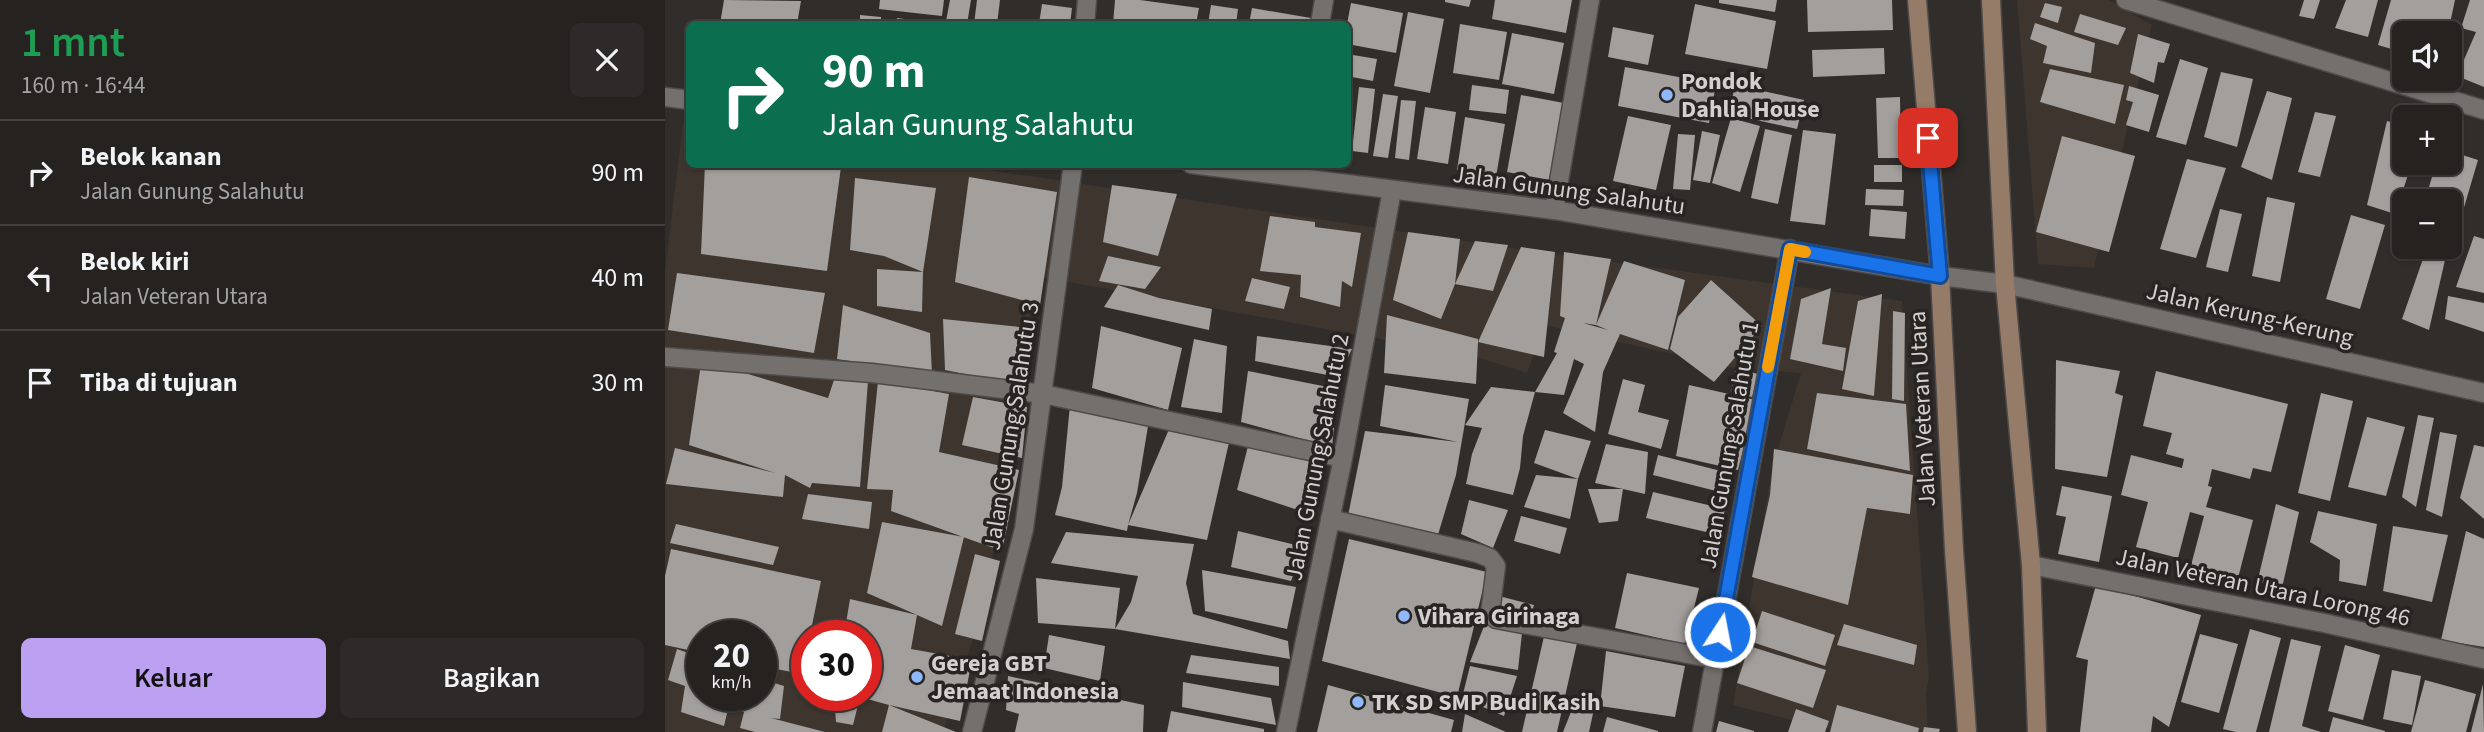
<!DOCTYPE html>
<html lang="id">
<head>
<meta charset="utf-8">
<style>
	:root { --surface:#252220; --page:#2d2a29; --text:#f1f3f6; --muted:#a3a4a5; --line:#423f3e; --accent:#bca0f2 }
	body { margin:0; font-family:"Source Sans 3",sans-serif; background:var(--page); color:var(--text); height:100vh; display:flex; flex-direction:column; font-size:26px; white-space:nowrap }
	* { box-sizing:border-box; margin:0 }
	p { font-size:23px; color:var(--muted) }
	.icon { flex:none; width:38px; height:38px; fill:none; stroke:currentColor; stroke-width:2; stroke-linecap:round; stroke-linejoin:round }
	.map { position:relative; flex:1; overflow:hidden }
	.side { display:flex; flex-direction:column; background:var(--surface); width:665px }
	.side>* { flex:none }
	.banner { position:absolute; left:21px; top:21px; width:665px; height:147px; border-radius:10px; box-shadow:0 2px 5px #0004,0 0 0 2px var(--line); background:#0b6e4f; color:#fff; overflow:hidden }
	.tools { position:absolute; left:1727px; top:21px; display:grid; gap:14px }
	.tools a { display:grid; place-items:center; width:70px; height:70px; border-radius:10px; background:var(--surface); box-shadow:0 2px 5px #0004,0 0 0 2px var(--line); font-size:35px }
	.speed { position:absolute; left:21px; top:620px; display:flex; gap:14px; font-size:35px; font-weight:700; text-align:center }
	.speed>* { display:grid; place-content:center; width:91px; height:91px; border-radius:50%; background:var(--surface); box-shadow:0 2px 5px #0004,0 0 0 2px var(--line); line-height:1 }
	.speed small { font-size:18px; font-weight:400 }
	.speed .limit { border:10px solid #d22; background:#fff; color:#111 }
	.pin { position:absolute; display:grid; place-items:center; width:60px; height:60px; color:#fff; margin:-30px; border-radius:14px; box-shadow:0 4px 10px #0006 }
	.me { position:absolute; width:77px; margin:-38px; rotate:11deg; stroke-linejoin:round; filter:drop-shadow(0 0 5px #0008) }
	.turn { display:flex; align-items:center; gap:24px; height:147px; padding:0 21px; font-size:32px }
	.turn .icon { width:91px; height:91px; stroke-width:2.5 }
	.turn b { display:block; font-size:49px; line-height:60px }
	.round { display:grid; place-items:center; flex:none; width:74px; height:74px; border-radius:10px; background:var(--page) }
	.overview { display:flex; align-items:center; justify-content:space-between; height:119px; padding:0 21px }
	h1 { font-size:42px; font-weight:600; line-height:52px; color:#1e9e55 }
	.primary-button { display:flex; gap:14px; margin-top:auto; padding:14px 21px }
	.primary-button a { flex:1; height:80px; border-radius:10px; background:var(--accent); color:#111; font-size:28px; font-weight:600; line-height:80px; text-align:center }
	.primary-button a+a { background:var(--page); color:var(--text) }
	ul { padding:0; list-style:none }
	li { display:flex; align-items:center; gap:21px; height:105px; padding:0 21px; border-top:2px solid var(--line) }
	li div { flex:1 }
	li b { display:block; font-size:26px }
	li em { font-style:normal }
	main { display:flex; flex:1; min-height:0 }
	.map>svg:first-child { display:block }
	.built { fill:#3d352e; fill-rule:evenodd }
	.building { fill:#a39f9c }
	.lines { fill:none; stroke-linecap:round; stroke-linejoin:round }
	.minor-casing { stroke:#4d4a49; stroke-width:21 }
	.tertiary-casing { stroke:#4d4a49; stroke-width:21 }
	.secondary-casing { stroke:#4d4a49; stroke-width:21 }
	.minor { stroke:#74706d; stroke-width:18 }
	.tertiary { stroke:#74706d; stroke-width:18 }
	.secondary { stroke:#957c68; stroke-width:18 }
	.route-casing { stroke:#114b97; stroke-width:18 }
	.route { stroke:#1a73e8; stroke-width:12 }
	.slow { stroke:#f59e0b; stroke-width:12 }
	.poi-dot { fill:#90b8fd; stroke:#272421; stroke-width:2.5 }
	.labels { text-anchor:middle; stroke-width:7; stroke-linejoin:round; paint-order:stroke }
	.poi-label { font-size:24px; font-weight:bold; fill:#d3d1d0; stroke:#272421; text-anchor:start }
	.street-label { font-size:24px; fill:#d3d1d0; stroke:#272421 }
</style>
</head>
<body>
<main>
<section class="side">
<div class="overview"><div><h1>1 mnt</h1><p>160 m · 16:44</p></div><a class="round"><svg class="icon" aria-label="close" viewBox="0 0 24 24"><path d="M6 6l12 12M18 6L6 18"/></svg></a></div>
<ul>
<li><svg class="icon" aria-label="right" viewBox="0 0 24 24"><path d="M7 20v-9h11M14 6l5 5-5 5"/></svg><div><b>Belok kanan</b><p>Jalan Gunung Salahutu</p></div><em>90 m</em></li>
<li><svg class="icon" aria-label="left" viewBox="0 0 24 24"><path d="M17 20v-9H6M10 6l-5 5 5 5"/></svg><div><b>Belok kiri</b><p>Jalan Veteran Utara</p></div><em>40 m</em></li>
<li><svg class="icon" aria-label="arrive" viewBox="0 0 24 24"><path d="M6 21V4h12l-3 4 3 4H6"/></svg><div><b>Tiba di tujuan</b></div><em>30 m</em></li>
</ul>
<div class="primary-button"><a>Keluar</a><a>Bagikan</a></div>
</section>
<div class="map">
<svg width="1819" height="732" viewBox="0 0 1819 732">
	<rect width="100%" height="100%" fill="#312d2b"/>
	<path class="built" d="M1352,0H1444L1487,25L1429,268L1373,264Z
		M18,124L24,125V164L290,165L861,250L1237,301L1264,677L1261,694L1263,732H1176L1068,705L1107,469L1136,373L1064,367L880,325L862,373L809,356L371,276L321,599L278,732H0V271ZM37,635H96V695H37ZM142,635H201V695H142Z"/>
	<path class="building" d="M59,0L136,1L132,24H55Z
		M215,0H279L277,16L214,9Z
		M285,0H306L302,24L281,21Z
		M312,0H335L332,24H309Z
		M450,0H475L534,8L531,24H448Z
		M780,0H806L804,7L780,2Z
		M830,0H907L901,33L827,19Z
		M1054,0H1112L1110,12L1054,3Z
		M1142,0H1227L1228,30L1143,32Z
		M1639,0H1655L1649,19L1634,16Z
		M1681,0H1713L1703,37L1670,28Z
		M1726,0H1790L1783,33H1740V53L1713,45Z
		M1805,0H1819V87L1792,76L1811,32L1796,28Z
		M686,3L738,13L731,53L682,44V24Z
		M1380,3L1397,7L1393,23L1375,17Z
		M377,4L407,8L405,24H374Z
		M1030,4L1111,21L1102,69L1020,54Z
		M546,5L573,9L571,24H543Z
		M587,8L646,18L645,24H584Z
		M743,12L779,19L765,93L729,86Z
		M1415,14L1461,28L1453,45L1409,32Z
		M195,15L216,17V24H195Z
		M232,18L254,21V24H231Z
		M1370,23L1430,43L1426,73L1378,63L1382,46L1365,39Z
		M795,24L842,32L834,80L788,73Z
		M948,27L989,35L983,65L943,57Z
		M847,33L899,43L889,94L837,84Z
		M1473,34L1505,44L1499,63L1493,62L1489,83L1465,73Z
		M1219,48L1220,74L1148,77L1147,50Z
		M682,54L712,59L708,81L682,76Z
		M1515,59L1543,68L1521,145L1491,137Z
		M960,67L1051,84L1044,123L953,106Z
		M1385,69L1459,85L1450,124L1375,102Z
		M1556,72L1588,79L1572,147L1539,137Z
		M682,84L688,85L685,104L682,103Z
		M807,85L844,90L841,114L804,110Z
		M1070,85L1139,100L1132,129L1064,114Z
		M1464,86L1494,95L1484,132L1461,125L1468,102L1461,100Z
		M694,87L710,89L703,153L687,151Z
		M1602,91L1627,98L1607,180L1576,167Z
		M718,94L733,96L723,158L708,156Z
		M856,95L899,103L885,180L842,172Z
		M1235,97L1236,158H1213L1211,98Z
		M736,100L751,101L744,160L730,158Z
		M760,107L791,112L783,164L752,159Z
		M1650,112L1671,116L1655,177L1633,172Z
		M963,116L1006,125L991,190L948,181Z
		M800,117L840,124L831,177L792,170Z
		M1066,118L1095,126L1075,192L1047,183Z
		M1722,121L1740,126V163H1747L1730,214L1702,205Z
		M1100,129L1127,135L1113,204L1086,198Z
		M1138,130L1171,134L1160,225L1125,221Z
		M1037,131L1055,135L1045,183L1028,180Z
		M1013,134L1030,135L1025,190L1008,189Z
		M1397,136L1470,156L1444,252L1371,232Z
		M1785,151L1813,160L1795,221L1785,217V201H1760L1771,163H1785Z
		M1522,159L1561,168L1531,258L1495,249Z
		M40,164H163L176,167L162,271L36,254Z
		M1209,165H1237V182H1209Z
		M304,177L392,192L375,305L290,282Z
		M190,178L271,188L258,272L257,312L212,306V269L258,272L219,256L185,250Z
		M447,185L512,194L493,256L438,242Z
		M1201,189L1239,190L1238,206L1200,205Z
		M1602,197L1630,203L1615,282L1587,276Z
		M1206,209L1242,212L1240,239L1204,236Z
		M1555,209L1577,214L1563,272L1541,267Z
		M1686,215L1720,225L1695,309L1661,299Z
		M605,216L650,222V227L696,233L687,287L677,281L675,307L635,297L636,275L595,271Z
		M743,232L795,239L790,284L810,241L843,245L828,291L790,284L776,319L728,300Z
		M1809,236L1819,239V293L1791,287Z
		M856,247L890,252L879,357L813,342L811,384L719,373L722,315L813,339V342Z
		M1737,247H1783L1764,330L1737,319L1759,256L1737,249Z
		M899,252L946,259L931,325L918,323L943,330L931,325L959,261L1020,280L1003,350L955,334L938,372L930,432L898,413L919,364L909,359L899,395L870,392L858,436L855,468L848,495L801,484L807,454L817,428L800,425L826,387L870,392L892,353L889,352L900,318L895,316Z
		M443,256L496,267L480,289L434,281Z
		M12,273L160,293L149,353L3,330Z
		M587,278L625,287L619,309L580,301Z
		M1046,280L1097,326L1049,382L1005,349L1013,317Z
		M453,285L494,298L547,309L544,330L439,307Z
		M1166,288L1157,344L1181,348L1178,371L1125,359L1136,299Z
		M1217,294L1209,396L1177,389L1193,301Z
		M1783,296L1819,303V332L1780,319Z
		M178,305L265,333L267,374L172,359Z
		M1228,311L1240,313L1239,401L1227,399Z
		M278,319L364,328L360,386L280,370Z
		M436,326L517,348L503,410L427,388Z
		M592,336L687,349L673,377L590,361Z
		M529,339L562,346L557,413L516,407Z
		M1391,360L1455,371L1450,393L1458,396L1442,477L1390,469Z
		M36,364L66,369L163,398L170,377L203,381L195,487L147,483L145,488L120,475L118,497L1,484L10,448L110,473L24,445Z
		M1071,369L1093,374L1087,397L1066,392Z
		M583,371L673,389L667,447L576,422Z
		M1491,371L1623,404L1606,472L1588,468L1585,479L1547,469L1543,486L1547,487L1541,507L1588,520L1571,586L1524,573L1539,516L1525,512L1513,558L1471,547L1483,502L1456,495L1466,455L1517,468L1519,459L1501,454L1507,433L1478,426Z
		M958,379L980,385L973,412L1004,420L996,449L943,434Z
		M213,381L284,394L274,452L354,470L337,551L226,511L228,490L202,489Z
		M720,385L804,399L791,475L772,538L683,516L700,431L793,442L715,426Z
		M1024,385L1095,401L1087,435L1082,434L1073,470L1011,456Z
		M1152,393L1241,404L1245,471L1142,449Z
		M1656,393L1688,401L1665,501L1633,493Z
		M308,397L362,407L357,458L297,445Z
		M405,405L484,420L472,493L463,525L505,427L565,438L542,540L463,525L462,531L390,515L397,487Z
		M1753,415L1769,418L1751,507L1737,497Z
		M1702,417L1740,427L1721,496L1683,487Z
		M880,430L926,441L913,479L905,519L859,507L871,475L913,479L869,463Z
		M1775,432L1792,435L1777,517L1761,510Z
		M584,442L662,463L648,515L572,490Z
		M941,444L983,452L980,494L958,489L953,521L934,523L923,489H958L930,483Z
		M1809,445L1819,447V519L1795,498Z
		M1109,449L1248,475L1245,514L1202,508L1183,605L1087,577L1105,495Z
		M993,455L1056,471L1051,491L988,475Z
		M1397,486L1447,496L1434,562L1393,554L1401,517L1391,515Z
		M988,492L1060,509L1054,535L981,518Z
		M143,494L207,502L204,529L137,519Z
		M804,500L843,510L828,548L796,534Z
		M1611,504L1634,512L1615,597L1593,579Z
		M1653,511L1712,524L1701,586L1674,581L1675,560L1645,542Z
		M856,516L902,528L895,554L849,541Z
		M217,522L299,537L277,626L252,615L246,649L307,660L295,721L224,705L291,732H217L224,705L195,697L188,725L171,722L169,695H201V635H179L185,599L252,615L202,593Z
		M11,524L114,547L108,565L5,543Z
		M1728,526L1783,535L1767,602L1718,591Z
		M573,531L639,547L626,581L566,567Z
		M1801,531L1819,539V647L1776,640Z
		M401,532L529,544L521,583L528,614L623,641L625,659L450,629L466,602L473,576L386,563Z
		M684,539L822,572L792,697L657,661Z
		M6,549L156,581L145,635H142V649L137,674L96,666V635H37V653L0,645V576Z
		M310,554L335,561L317,641L290,634Z
		M537,570L631,587L622,629L540,611Z
		M962,573L1034,588L1020,644L950,628Z
		M371,578L455,588L450,629L373,623Z
		M1431,585L1536,615L1504,727L1488,716L1486,732H1415L1423,660L1411,657Z
		M830,595L869,605L863,625L830,611Z
		M1097,611L1170,635L1160,666L1087,642Z
		M821,621L857,633L853,670L805,662Z
		M1179,624L1252,645L1249,665L1172,645Z
		M1585,629L1616,638L1591,732H1571L1558,729Z
		M880,632L912,643L892,732H857Z
		M1535,634L1573,644L1554,713L1516,702Z
		M384,635L440,646L435,681L379,668Z
		M1626,639L1656,646L1637,726L1656,732H1604Z
		M1680,645L1715,655L1698,720L1663,711Z
		M1084,646L1161,670L1148,708L1072,683Z
		M12,649L37,658V695H96V679L119,686L115,719L106,718L160,732H90L75,728L79,712L63,709L59,726L16,712L20,686L3,680Z
		M941,651L1020,666L1010,717L935,706Z
		M526,655L614,667V686L521,673Z
		M805,666L852,676L839,716L797,698Z
		M1727,670L1756,676L1747,725L1718,719Z
		M343,676L479,705L478,732H350L354,714L341,710Z
		M1760,680L1811,694L1801,732H1746Z
		M518,682L606,698L611,725L517,707Z
		M1818,684L1819,732H1806Z
		M663,685L789,720L786,732H652Z
		M1172,705L1254,728L1253,732H1165Z
		M908,707L929,709L924,732H898Z
		M1131,709L1164,721L1160,732H1123Z
		M506,711L599,729V732H502Z
		M800,714L841,732H797Z
		M942,717L993,731V732H938Z
		M1668,717L1720,731V732H1664Z
		M1054,721L1089,731V732H1051Z
		M1259,727L1275,729L1274,732H1258Z"/>
	<g class="lines">
		<defs>
			<path id="minor" d="M1461,0L1819,110
				M420,24L422,0
				M655,24L659,0
				M889,210L925,0
				M0,357L207,373L378,394L678,458
				M665,519L812,553L825,558L831,566L825,614L831,619L1050,659
				M1366,565L1659,623L1819,659
				M307,732L359,529L408,164
				M621,732L678,458L727,190
				M1037,732L1125,249"/>
			<path id="tertiary" d="M0,97L24,100
				M526,164L889,210L1275,276L1340,284L1819,393"/>
			<path id="secondary" d="M1252,0L1275,276L1289,550L1302,732
				M1326,0L1340,284L1366,565L1372,732"/>
		</defs>
		<use href="#minor" class="minor-casing"/>
		<use href="#tertiary" class="tertiary-casing"/>
		<use href="#secondary" class="secondary-casing"/>
		<use href="#minor" class="minor"/>
		<use href="#tertiary" class="tertiary"/>
		<use href="#secondary" class="secondary"/>
	</g>
	<g class="lines">
		<defs>
			<path id="route" d="M1055,632L1125,249L1275,276L1263,138"/>
		</defs>
		<use href="#route" class="route-casing"/>
		<use href="#route" class="route"/>
		<path class="slow" d="M1103,367L1125,249L1140,252"/>
	</g>
	<g class="poi-dot">
		<circle cx="1002" cy="95" r="7"/>
		<circle cx="739" cy="616" r="7"/>
		<circle cx="252" cy="677" r="7"/>
		<circle cx="693" cy="702" r="7"/>
	</g>
	<g class="labels">
		<g class="poi-label">
			<text x="1016" y="89">Pondok<tspan x="1016" dy="28">Dahlia House</tspan></text>
			<text x="753" y="624">Vihara Girinaga</text>
			<text x="266" y="671">Gereja GBT<tspan x="266" dy="28">Jemaat Indonesia</tspan></text>
			<text x="707" y="710">TK SD SMP Budi Kasih</text>
		</g>
		<g class="street-label">
			<text transform="translate(904 190) rotate(8)" y="8">Jalan Gunung Salahutu</text>
			<text transform="translate(1585 314) rotate(13)" y="8">Jalan Kerung-Kerung</text>
			<text transform="translate(1257 409) rotate(-93)" y="8">Jalan Veteran Utara</text>
			<text transform="translate(346 426) rotate(-81)" y="8">Jalan Gunung Salahutu 3</text>
			<text transform="translate(1064 445) rotate(-80)" y="8">Jalan Gunung Salahutu 1</text>
			<text transform="translate(652 457) rotate(-79)" y="8">Jalan Gunung Salahutu 2</text>
			<text transform="translate(1598 587) rotate(12)" y="8">Jalan Veteran Utara Lorong 46</text>
		</g>
	</g>
</svg>
<div class="tools">
<a><svg class="icon" aria-label="sound" viewBox="0 0 24 24"><path d="M4 9h4l5-4v14l-5-4H4zM17 9q2 3 0 6"/></svg></a>
<a>+</a>
<a>−</a>
</div>
<div class="speed"><div>20<small>km/h</small></div><div class="limit">30</div></div>
<div class="pin" style="left:1263px;top:138px;background:#d93025"><svg class="icon" aria-label="arrive" viewBox="0 0 24 24"><path d="M6 21V4h12l-3 4 3 4H6"/></svg></div>
<svg class="me" style="left:1055px;top:632px" viewBox="-20 -20 40 40"><circle r="17" fill="#1a73e8" stroke="#fff" stroke-width="3"/><path d="M0-11L8 9 0 5-8 9z" fill="#fff"/></svg>
<div class="banner">
<div class="turn"><svg class="icon" aria-label="right" viewBox="0 0 24 24"><path d="M7 20v-9h11M14 6l5 5-5 5"/></svg><div><b>90 m</b>Jalan Gunung Salahutu</div></div>
</div>
</div>
</main>
</body>
</html>
